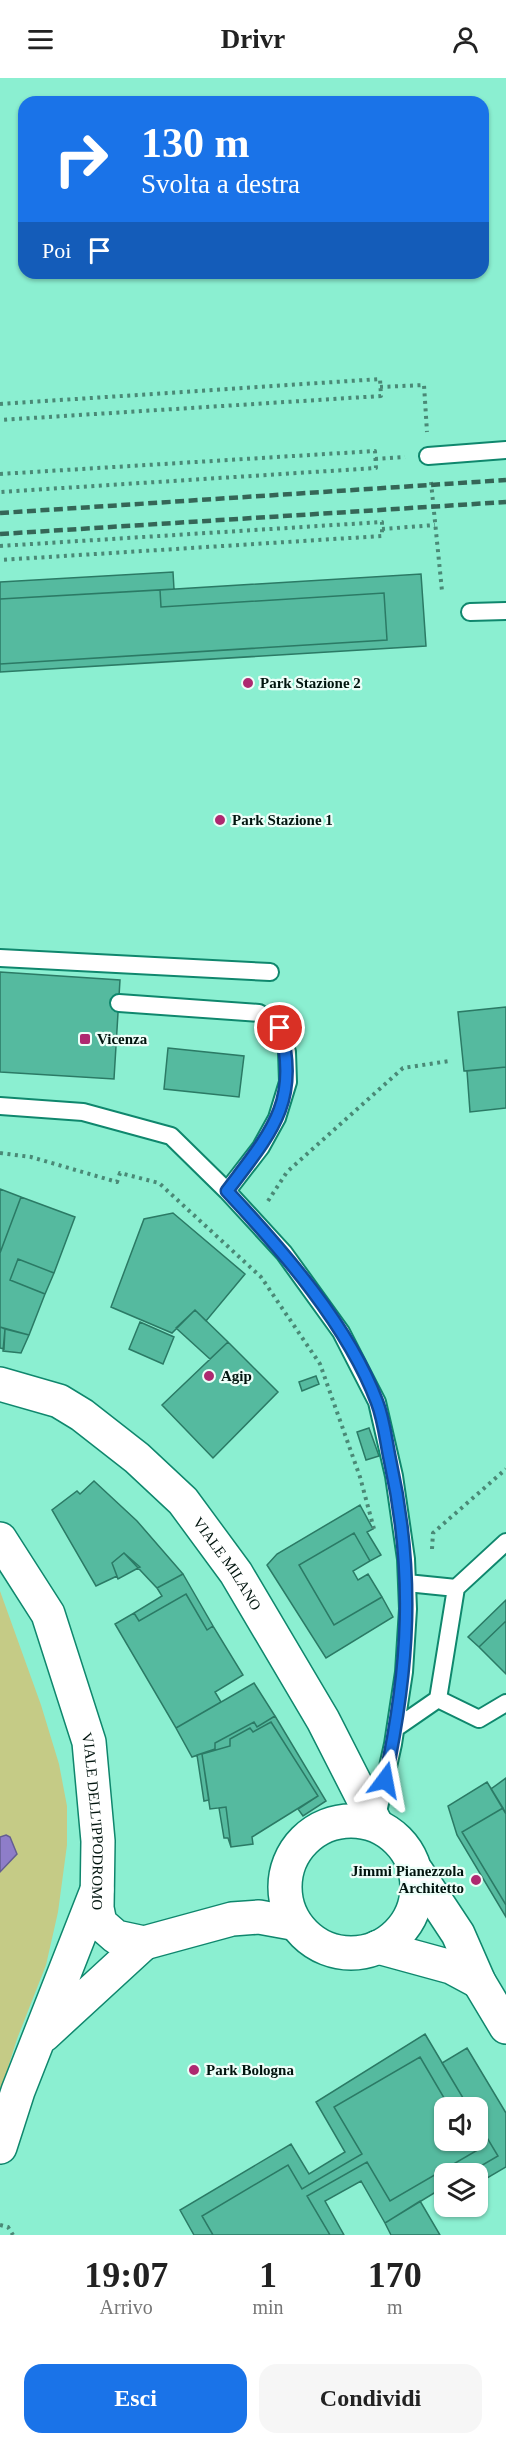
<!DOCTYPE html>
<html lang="it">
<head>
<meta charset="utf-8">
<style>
	:root { --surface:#fff; --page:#f6f6f6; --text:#222; --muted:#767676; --accent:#1a73e8 }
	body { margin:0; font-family:"Times New Roman",serif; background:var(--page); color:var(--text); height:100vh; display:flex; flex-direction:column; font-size:22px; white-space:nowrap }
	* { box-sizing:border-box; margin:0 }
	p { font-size:20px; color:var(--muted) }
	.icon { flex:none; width:33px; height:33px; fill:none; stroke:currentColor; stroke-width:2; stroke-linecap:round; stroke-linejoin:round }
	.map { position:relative; height:2157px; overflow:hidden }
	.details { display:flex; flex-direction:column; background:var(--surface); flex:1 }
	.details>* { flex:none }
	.banner { position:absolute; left:18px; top:18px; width:471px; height:183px; border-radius:18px; box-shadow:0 2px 4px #0004; background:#1a73e8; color:#fff; overflow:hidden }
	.buttons { position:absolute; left:434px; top:2019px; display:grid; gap:12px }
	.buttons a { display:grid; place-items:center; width:54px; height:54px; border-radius:12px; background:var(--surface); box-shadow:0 2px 4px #0004; font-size:30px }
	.pin { position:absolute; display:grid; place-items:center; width:51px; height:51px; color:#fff; margin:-26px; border:3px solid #fff; border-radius:50%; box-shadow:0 2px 6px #0007 }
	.me { position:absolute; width:66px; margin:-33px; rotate:13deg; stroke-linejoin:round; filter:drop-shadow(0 0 4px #0008) }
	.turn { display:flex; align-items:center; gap:21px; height:126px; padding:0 24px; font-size:27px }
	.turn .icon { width:78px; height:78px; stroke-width:2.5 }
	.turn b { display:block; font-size:42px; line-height:51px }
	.then { display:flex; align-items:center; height:57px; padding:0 24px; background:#0003; gap:12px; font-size:22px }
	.eta { display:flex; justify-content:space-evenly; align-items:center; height:102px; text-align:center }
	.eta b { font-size:36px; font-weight:600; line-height:42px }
	.action { display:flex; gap:12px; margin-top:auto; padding:12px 24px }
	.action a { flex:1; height:69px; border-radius:18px; background:var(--accent); color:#fff; font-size:24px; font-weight:600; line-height:69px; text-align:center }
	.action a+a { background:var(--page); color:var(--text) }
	header { display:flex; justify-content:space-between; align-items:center; height:78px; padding:0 24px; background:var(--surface); font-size:27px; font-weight:600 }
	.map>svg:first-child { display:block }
	.green { fill:#c5cb86 }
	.water { fill:#8e7dc9; stroke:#645e91; stroke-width:1.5 }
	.building { fill:#55ba9f; stroke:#2b7a65; stroke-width:1.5 }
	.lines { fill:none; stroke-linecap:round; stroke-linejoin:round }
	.lane-casing { stroke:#0f876d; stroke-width:20 }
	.street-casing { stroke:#0f876d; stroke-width:36 }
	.secondary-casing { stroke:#0f876d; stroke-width:36 }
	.path { stroke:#4a8976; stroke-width:4; stroke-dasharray:3 4.5; stroke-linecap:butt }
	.lane { stroke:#fff; stroke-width:16 }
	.street { stroke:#fff; stroke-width:33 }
	.secondary { stroke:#fff; stroke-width:33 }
	.rail { stroke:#356657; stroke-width:4.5; stroke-dasharray:9 4.5; stroke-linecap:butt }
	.route-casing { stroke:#114b97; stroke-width:15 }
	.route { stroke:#1a73e8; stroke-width:10 }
	.poi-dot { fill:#ae2970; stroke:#ecfef8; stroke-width:2 }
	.labels { text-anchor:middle; stroke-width:4.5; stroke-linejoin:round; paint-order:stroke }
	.poi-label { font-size:15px; font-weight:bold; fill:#01140e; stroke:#ecfef8; text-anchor:start }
	.street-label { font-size:15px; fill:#01140e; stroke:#ecfef8 }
</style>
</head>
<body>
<header><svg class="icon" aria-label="menu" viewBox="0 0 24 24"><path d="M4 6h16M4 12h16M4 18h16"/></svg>Drivr<svg class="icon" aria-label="person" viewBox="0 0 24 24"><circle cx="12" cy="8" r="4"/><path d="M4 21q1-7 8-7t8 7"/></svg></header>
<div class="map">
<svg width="506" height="2157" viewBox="0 0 506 2157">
	<rect width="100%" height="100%" fill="#8befd1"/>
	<path class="green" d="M0,1513L41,1627L59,1686L67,1728V1767L58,1834L46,1887L17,1961L0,2015Z"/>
	<path class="water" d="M6,1757L10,1759L17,1776L0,1794V1759Z"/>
	<path class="building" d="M173,494L174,511L0,521V504Z
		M421,496L426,568L0,594V586L387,562L384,515L161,529L160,512Z
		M160,512L161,529L384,515L387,562L0,586V521Z
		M0,894L120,902L114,1001L0,994Z
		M506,929V989L464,993L458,934Z
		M168,970L244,978L239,1019L164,1011Z
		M506,989V1030L470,1034L467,993Z
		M0,1111L21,1119L0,1175Z
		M21,1119L75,1139L54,1195L18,1181L10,1202L45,1216L29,1257L0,1249V1175Z
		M173,1135L245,1196L206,1243L195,1232L172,1255L111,1229L144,1141Z
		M18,1181L54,1195L45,1216L10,1202Z
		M195,1232L228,1264L210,1281L176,1250Z
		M140,1244L174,1259L163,1286L129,1271Z
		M0,1249L5,1251L4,1271L0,1270Z
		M5,1251L29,1257L21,1275L3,1273Z
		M228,1264L278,1314L213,1380L162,1327Z
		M316,1298L319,1306L302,1313L299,1304Z
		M369,1350L379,1378L366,1382L357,1354Z
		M94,1403L137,1443L183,1496L157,1510L124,1475L112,1485L117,1498L96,1508L52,1432L77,1413L80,1416Z
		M360,1427L373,1451L367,1454L381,1477L370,1483L354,1455L299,1487L334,1547L382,1519L393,1539L326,1580L267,1487L277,1476Z
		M354,1455L370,1483L353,1493L358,1502L368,1496L382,1519L334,1547L299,1487Z
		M124,1475L140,1489L118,1501L112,1485Z
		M183,1496L213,1548L207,1552L186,1516L139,1543L134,1535L162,1518L157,1510Z
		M186,1516L207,1552L213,1548L243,1597L215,1614L221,1624L176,1650L115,1546L134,1535L139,1543Z
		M506,1522V1543L479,1569L468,1559Z
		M506,1543V1596L479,1569Z
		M254,1605L275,1638L257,1649L254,1644L215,1665V1671L192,1679L176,1650Z
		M275,1638L326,1723L303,1738L298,1731L318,1718L271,1644L253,1654L250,1650L230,1661V1668L202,1676L209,1722L204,1723L197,1677L215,1671V1665L254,1644L257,1649Z
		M271,1644L318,1718L252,1759L253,1766L231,1769L226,1729L210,1731L202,1676L230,1668V1661L250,1650L253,1654Z
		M506,1700V1736L491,1711Z
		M487,1704L503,1730L462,1754L506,1827V1839L457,1757L448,1728Z
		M226,1729L231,1769L228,1760H224L219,1730Z
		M503,1730L506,1736V1827L462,1754Z
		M425,1956L469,2030H444V2062H477V2043L498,2078L467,2096H444V2109L385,2145L361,2103L325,2123L344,2157H194L180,2132L291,2066L309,2096L345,2074L316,2024Z
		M467,1970L506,2035V2089L477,2106V2096H467L498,2078L477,2043V2030H469L442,1985Z
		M420,1979L450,2030H444V2062H469L476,2073L390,2123L367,2084L307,2118L330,2157H213L202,2138L288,2087L302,2111L362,2076L334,2029Z
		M420,2123L440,2157H391L385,2145Z"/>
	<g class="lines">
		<defs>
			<path id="lane" d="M428,378L506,372
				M470,534L506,533
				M0,880L270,894
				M119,925L259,935L280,950L287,974L288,1004L277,1040L261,1069L227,1113
				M0,1028L83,1034L171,1058L227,1113L284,1175L341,1254L377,1324L394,1398L406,1481L408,1531L404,1594L393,1666L376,1743
				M407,1505L456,1510L506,1464
				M438,1621L456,1510
				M396,1650L438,1621L479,1641L506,1625"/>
			<path id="street" d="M44,1957L144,1865
				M0,2069L18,2013L97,1812"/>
			<g id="secondary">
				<path id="s1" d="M0,1306L59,1323L82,1337L137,1380L183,1423L236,1495L323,1642L376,1746"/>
				<path id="s2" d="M0,1461L48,1536L89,1664L98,1763L97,1830L100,1845L116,1859L144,1865L232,1841L259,1839L292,1845"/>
				<circle cx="351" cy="1809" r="66"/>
				<path d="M417,1794L458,1856L479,1904L506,1949"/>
				<path d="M378,1869L451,1889L479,1904"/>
			</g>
		</defs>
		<use href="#lane" class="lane-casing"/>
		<use href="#street" class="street-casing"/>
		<use href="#secondary" class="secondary-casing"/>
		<path class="path" d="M380,309L424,307L427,354
			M0,326L380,301L381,318L0,342
			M375,381L405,379
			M0,396L375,373L376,390L0,414
			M431,404L442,513
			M382,451L435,447
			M0,468L382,444V458L0,482
			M0,1075L31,1079L117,1104L120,1095L159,1105L261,1199L320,1286L360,1399L374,1451
			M268,1123L287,1094L403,990L449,983
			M432,1471L433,1455L506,1391
			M0,2147L8,2149L13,2157"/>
		<use href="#lane" class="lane"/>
		<use href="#street" class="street"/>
		<use href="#secondary" class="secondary"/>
		<path class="rail" d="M0,435L506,402
			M0,456L506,424"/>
	</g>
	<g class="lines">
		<defs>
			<path id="route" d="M280,950C301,1024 269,1057 227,1113C283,1173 348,1247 377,1324C384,1342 386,1363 390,1382C415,1495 409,1590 385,1702"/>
		</defs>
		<use href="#route" class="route-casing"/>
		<use href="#route" class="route"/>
	</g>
	<g class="poi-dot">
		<circle cx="248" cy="605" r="6"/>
		<circle cx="220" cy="742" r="6"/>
		<rect x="79" y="955" width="12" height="12" rx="3"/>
		<circle cx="209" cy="1298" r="6"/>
		<circle cx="476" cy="1802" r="6"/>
		<circle cx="194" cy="1992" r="6"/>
	</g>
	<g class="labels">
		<g class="poi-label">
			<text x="260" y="610">Park Stazione 2</text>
			<text x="232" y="747">Park Stazione 1</text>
			<text x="97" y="966">Vicenza</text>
			<text x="221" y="1303">Agip</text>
			<text x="464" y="1798" text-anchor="end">Jimmi Pianezzola<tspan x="464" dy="17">Architetto</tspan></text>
			<text x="206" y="1997">Park Bologna</text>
		</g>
		<g class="street-label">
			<text dy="5" stroke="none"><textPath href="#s1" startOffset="298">VIALE MILANO</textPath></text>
			<text dy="5" stroke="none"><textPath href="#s2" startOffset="303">VIALE DELL'IPPODROMO</textPath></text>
		</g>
	</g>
</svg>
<div class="buttons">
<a><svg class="icon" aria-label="sound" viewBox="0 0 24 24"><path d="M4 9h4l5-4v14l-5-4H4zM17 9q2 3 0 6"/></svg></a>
<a><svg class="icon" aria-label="layers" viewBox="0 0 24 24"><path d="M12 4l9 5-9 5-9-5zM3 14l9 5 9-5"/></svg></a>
</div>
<div class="pin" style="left:280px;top:950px;background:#d93025"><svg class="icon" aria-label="arrive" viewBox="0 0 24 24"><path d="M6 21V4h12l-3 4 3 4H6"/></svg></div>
<svg class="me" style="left:385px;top:1702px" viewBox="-20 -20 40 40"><path d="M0-17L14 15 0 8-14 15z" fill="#1a73e8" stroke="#fff" stroke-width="4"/></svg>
<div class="banner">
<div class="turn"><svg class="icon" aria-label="right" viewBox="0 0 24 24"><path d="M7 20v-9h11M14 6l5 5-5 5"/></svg><div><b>130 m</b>Svolta a destra</div></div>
<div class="then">Poi<svg class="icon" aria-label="arrive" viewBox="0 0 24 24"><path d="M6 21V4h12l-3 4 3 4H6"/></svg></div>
</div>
</div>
<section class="details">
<div class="eta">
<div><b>19:07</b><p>Arrivo</p></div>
<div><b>1</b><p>min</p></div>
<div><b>170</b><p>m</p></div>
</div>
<div class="action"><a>Esci</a><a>Condividi</a></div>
</section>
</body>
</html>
